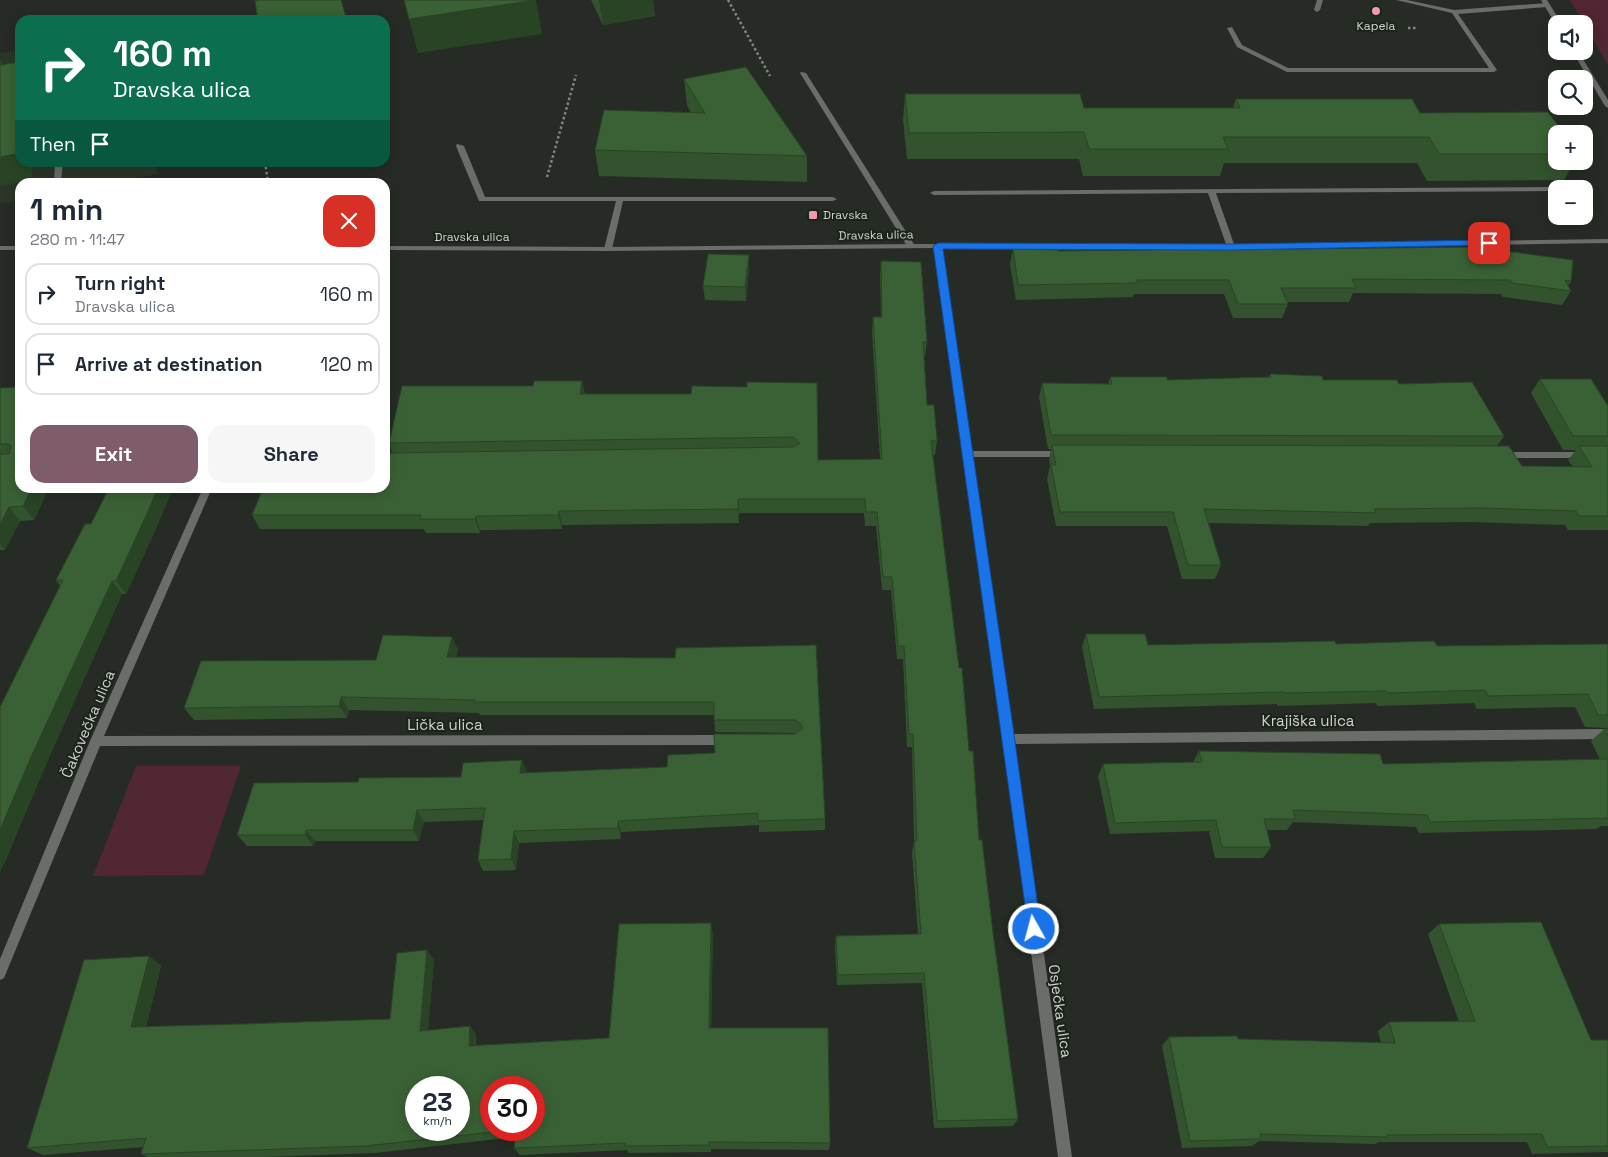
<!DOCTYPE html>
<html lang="en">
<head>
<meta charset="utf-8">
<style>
	:root { --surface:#fff; --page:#f6f6f7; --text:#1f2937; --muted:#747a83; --line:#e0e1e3; --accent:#7e5c6c }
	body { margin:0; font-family:"Space Grotesk",sans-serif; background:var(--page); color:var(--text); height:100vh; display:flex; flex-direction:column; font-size:19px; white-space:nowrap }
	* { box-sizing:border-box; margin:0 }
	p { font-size:16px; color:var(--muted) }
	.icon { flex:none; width:28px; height:28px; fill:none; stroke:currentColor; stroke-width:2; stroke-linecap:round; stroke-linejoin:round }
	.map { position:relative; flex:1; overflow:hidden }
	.side { position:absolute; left:15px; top:178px; width:375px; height:315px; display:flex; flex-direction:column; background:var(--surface); border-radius:15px; box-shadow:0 2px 12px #0003 }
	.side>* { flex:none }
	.hud { position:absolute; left:15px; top:15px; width:375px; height:152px; border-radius:15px; box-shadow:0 2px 12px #0003; background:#0b6e4f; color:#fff; overflow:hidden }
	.fabs { position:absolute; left:1548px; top:15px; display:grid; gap:10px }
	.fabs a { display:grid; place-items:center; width:45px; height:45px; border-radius:10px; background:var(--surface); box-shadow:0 2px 12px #0003; font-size:25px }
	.speed { position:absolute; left:405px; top:1076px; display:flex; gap:10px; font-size:25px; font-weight:700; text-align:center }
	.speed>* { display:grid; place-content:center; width:65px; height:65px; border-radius:50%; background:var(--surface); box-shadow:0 2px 12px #0003; line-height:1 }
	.speed small { font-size:12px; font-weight:400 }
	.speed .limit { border:8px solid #d22; background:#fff; color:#111 }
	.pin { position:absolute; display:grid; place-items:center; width:42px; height:42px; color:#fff; margin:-21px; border-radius:10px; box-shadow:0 2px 8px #0006 }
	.me { position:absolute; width:55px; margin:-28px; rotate:353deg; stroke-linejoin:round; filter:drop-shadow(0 0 4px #0008) }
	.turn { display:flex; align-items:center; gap:18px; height:105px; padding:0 15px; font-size:22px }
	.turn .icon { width:65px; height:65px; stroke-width:2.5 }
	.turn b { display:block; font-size:35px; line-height:42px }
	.then { display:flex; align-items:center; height:48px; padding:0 15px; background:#0003; gap:10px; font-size:19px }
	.round { display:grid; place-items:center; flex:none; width:52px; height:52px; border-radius:15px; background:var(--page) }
	.summary { display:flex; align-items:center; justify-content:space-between; height:85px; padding:0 15px }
	h1 { font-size:30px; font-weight:800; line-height:38px }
	.primary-button { display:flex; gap:10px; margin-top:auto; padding:10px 15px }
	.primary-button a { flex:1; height:58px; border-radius:15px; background:var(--accent); color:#fff; font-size:20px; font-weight:800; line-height:58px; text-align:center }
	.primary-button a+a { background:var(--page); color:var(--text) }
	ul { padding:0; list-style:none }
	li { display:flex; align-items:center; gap:15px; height:62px; margin:0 10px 8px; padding:0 5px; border:2px solid var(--line); border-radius:15px }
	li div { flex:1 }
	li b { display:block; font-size:19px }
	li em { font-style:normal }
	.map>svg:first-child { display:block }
	.built { fill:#2b3629 }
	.green { fill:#512731 }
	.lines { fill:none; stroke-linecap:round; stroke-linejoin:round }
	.path { stroke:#828681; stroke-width:2.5; stroke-dasharray:2.5 2.5; stroke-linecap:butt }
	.service { fill:#6a6d69; fill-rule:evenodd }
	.minor { fill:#6a6d69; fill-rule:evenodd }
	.tertiary { fill:#6a6d69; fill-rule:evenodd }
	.wall { fill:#32532e; fill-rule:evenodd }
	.shaded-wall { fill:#294425 }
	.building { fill:#3a6135; stroke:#294425; fill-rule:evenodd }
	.route { fill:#1a73e8; stroke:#114b97 }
	.poi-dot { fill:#f29aad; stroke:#1c231b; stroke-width:2 }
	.labels { text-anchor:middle; stroke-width:4; stroke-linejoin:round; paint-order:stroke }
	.far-poi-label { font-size:12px; fill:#cfd3ce; stroke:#1c231b }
	.far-street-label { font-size:12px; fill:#cfd3ce; stroke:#1c231b }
	.street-label { font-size:15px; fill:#cfd3ce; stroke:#1c231b }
</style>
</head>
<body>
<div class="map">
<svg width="1608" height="1157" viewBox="0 0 1608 1157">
	<rect width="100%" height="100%" fill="#262c25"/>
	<path class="built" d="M20,50V162L156,163L157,174L113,182H20V200L0,204V53Z"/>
	<path class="green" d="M1570,0H1608V65Z
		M136,766H241L204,875L93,876Z"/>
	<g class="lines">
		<path class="path" d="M728,0L770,76
			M1408,28H1418
			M265,162L268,182
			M547,177L576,75"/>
		<path class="service" d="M1317,0H1323L1320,10L1317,12L1314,10Z
			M1396,0H1407L1454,10L1547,3L1550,5L1547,7L1458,14L1497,70L1494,72H1287L1237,47L1227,28L1232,27L1242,45L1288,68H1489L1452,13Z
			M801,72L806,73L915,246L914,248H911L907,246L800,73Z
			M457,144L464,146L485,197H833L837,199L833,201H623L612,249L608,251L604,249L616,201H479L456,146Z
			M55,162H63L61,182H54Z
			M1556,187L1560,189H1556V191L1216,193L1235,247L1231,249L1227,247L1208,193L934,195L930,193L934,191Z"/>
		<path class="minor" d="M1608,239V243L1231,249L942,248L972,451H1062L1067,454L1062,457H973L1014,734L1608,729V739L1015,744L1072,1157H1058L1003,739L934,248L608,251L385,250V246L608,247L911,244L1231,245Z
			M0,246H20V250H0Z
			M1502,452H1608V458H1502L1497,455Z
			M203,488H212L104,736L727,735L731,737L733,740L731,743L727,745L100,746L4,978L0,980V959L90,741Z"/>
		<path class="tertiary" d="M1541,0H1547L1562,24L1556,25Z
			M1572,51H1578L1608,100V108L1605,106Z"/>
	</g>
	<path class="wall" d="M591,0H653L655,16L603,25Z
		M684,79L807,156V182L599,176L595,150L691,113L687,105Z
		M905,94L1084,108H1233L1236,99L1420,113L1556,134V161H1575L1564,180L1427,181L1417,163H1224L1220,176H1083L1079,159H907L903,120Z
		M1150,247L1571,281L1568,286L1571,291L1562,305L1503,297L1501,294L1353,293L1349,302H1287L1288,304L1282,318H1233L1224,294H1134L1133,297L1016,300L1010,264L1013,249L1058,251L1150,250Z
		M749,255V269L746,301L705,300L703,286Z
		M881,261L927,342L925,356H924L927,405L937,441L935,455H933L979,840L1018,1119L1013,1126L934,1128L922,983L837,985L835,946L836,936L918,934L912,853L914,841L912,747H907L903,659H897L891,590H882L876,526H865L864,513H739V523L562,525V529L480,530V533H426L424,529H260L252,515L385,488L392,453L389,443L533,386L582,381L585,394H691L747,387L818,460L880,459L872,332L873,317H881L880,276Z
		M1270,374L1323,380L1399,384L1504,436L1497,446L1522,466L1573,467L1568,460L1576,450H1563L1531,393L1540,379L1608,406V530H1568L1565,525L1470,522L1370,523L1368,526L1209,523L1221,565L1215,579H1182L1167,526H1056L1047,479L1050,466L1049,459L1051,449H1048L1039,397L1042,383L1108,384L1110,377L1167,380L1269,377Z
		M0,388L20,488H49L34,520L20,521L5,550H0Z
		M109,488H173L155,531L126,594H122L44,769L4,864L60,586L56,580L91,524Z
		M1086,634L1148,645L1336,644L1437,646L1608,644V728L1585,727L1575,707L1477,709L1474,703L1377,706L1376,703L1277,706V704L1094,709L1082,647Z
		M452,637L458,650L456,657L675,658L816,645L825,819V830L759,832V825L621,832V839L519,843L516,870L483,871L478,860L483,820L424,822L419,841H315L313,846H247L237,835L358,782L461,777L527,773L667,767L715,753L796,733L715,732L714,715H480L479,713L349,710L347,718L194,720L184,708L376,660Z
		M1604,729H1608V826H1601L1596,829L1419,833L1416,827L1293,822L1287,830H1267L1271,847L1263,858H1215L1209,831L1110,834L1098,776L1103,764L1193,762L1199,751L1383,764L1600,759L1591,741Z
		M1439,924L1591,1040H1608V1152L1532,1154L1527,1142H1379L1375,1144L1259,1141L1252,1146L1182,1148L1162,1046L1169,1037L1381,1043L1378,1031L1389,1022H1459L1428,934Z
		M713,933L711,1028L830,1143L829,1150L711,1149V1152L629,1153L627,1150L520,1155L514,1148L515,1137L375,1153L264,1157H148L141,1154L143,1147L43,1155L27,1148L149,956L161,966L146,1027L242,1024L390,1019L434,960L428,1030L476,1034V1045L609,1038ZM534,1088V1130H491Z"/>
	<path class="shaded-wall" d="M536,0L542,34L418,53L409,19Z
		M599,0H653L655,16L603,25Z
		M0,59L14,84L0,67Z
		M18,134H20V162H33L32,180L0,186V157Z
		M749,255V269L746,301L745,287Z
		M582,381L585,395L580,394Z
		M32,488H49L34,520L23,506Z
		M158,488H173L155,531L126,594L116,581Z
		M738,499L739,513V523L738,509Z
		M9,507L20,521L5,550L0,544V524Z
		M559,511L562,525V529L558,515Z
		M476,516L480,530V533L475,519Z
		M112,581L122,594L44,769L0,873V830L31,757Z
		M452,637L458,650L453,670L447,657Z
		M341,697L349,710L347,718L339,706Z
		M522,760L527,772L525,785L520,773Z
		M417,810L424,822L419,841L413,830Z
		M618,821L621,832V839L618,828Z
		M306,830L315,841L313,846L305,835Z
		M514,831L519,843L516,870L511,859Z
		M711,923L713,933L711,1036L709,1028Z
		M427,950L434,960L427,1040L420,1031Z
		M149,956L161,966L144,1036L131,1027Z
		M470,1026L476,1034L475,1054L469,1046Z"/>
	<path class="building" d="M260,0H341L347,20H258L255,1Z
		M404,0H536L409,19Z
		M20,62V134H18L16,154L0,157V65Z
		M746,67L807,156L595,150L604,110L705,113L684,79Z
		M905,94H1080L1084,108H1240L1236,99H1412L1420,113L1548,112L1564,134H1556V154H1439L1429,137H1223L1228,149H1089L1084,132L909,133Z
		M1150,247L1291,249L1475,247L1573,260L1571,281L1565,280L1571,291L1512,283L1510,280L1352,279L1356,288H1281L1288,304H1238L1229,280H1137V283L1018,285L1013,249L1058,250V251L1151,250Z
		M708,254L749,255L745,287L703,286Z
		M881,261L921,262L927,342H923L927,405H934L937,441H931L959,668H962L969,751H973L979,840H982L993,933L1018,1119L937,1121L924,973L838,975L836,936L921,934L914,841H917L913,734H909L904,646H898L892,577H883L877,512H866L865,499H738V509L559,511L558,515L476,516L475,519H420L421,515H252L263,488H385V458L386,453L793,447L800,443L793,437L389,443L402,386H533L534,381H582L580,394H691L692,386L747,387V382L817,383L818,460L882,459L873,317H882Z
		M1270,374L1322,376L1323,380H1397L1399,384L1472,382L1504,436L1051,435L1042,383L1112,384L1110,377H1167V380L1271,377Z
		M1540,379H1591L1608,406V436H1573Z
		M20,387V488H32L23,506L9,507L0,524V454H9L11,446L9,444H0V388Z
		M1052,445L1509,446L1522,466L1592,467L1579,446H1608V516H1579L1576,511L1480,508L1374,509L1376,513L1204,509L1221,565H1188L1173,512H1060L1051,465H1056Z
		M109,488H158L145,518L116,581H112L31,757L0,830V707L63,580H56L85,524H91Z
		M1086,634H1145L1148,645L1335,641L1336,644L1434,641L1437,646L1608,644V715H1598L1588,694L1488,696L1485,690L1387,693L1386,691L1285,693L1284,692L1099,697Z
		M383,635L452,637L447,657L675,658L676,648L816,645L825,819L758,821V813L618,821V828L514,831L511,859L478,860L485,808L417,810L413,830H306L305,835H237L254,783L358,782L359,778L461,777L463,763L522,760L520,773L667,767L668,755L715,753L714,734H795L803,728L800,723L795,720H714V702H474L475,700L341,697L339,706L184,708L201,661L376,660Z
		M1604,729H1608V736Z
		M1199,751L1380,754L1383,764L1608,759V818L1430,822L1427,815L1293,810L1295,819H1264L1271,847H1222L1216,820L1115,823L1103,764L1202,762Z
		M1541,922L1591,1040H1608V1146L1547,1147L1542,1134L1387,1135V1137L1260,1134L1261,1139L1190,1141L1169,1037L1237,1036L1238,1039L1395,1043L1389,1022L1475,1021L1439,924Z
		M711,923L709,1028H828L830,1143L709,1142V1145L625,1146V1143L514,1148L516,1130H534V1088H491V1130H510L366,1146L141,1154L146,1138L27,1148L84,960L149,956L131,1027L242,1024L390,1019L397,953L427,950L420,1031L470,1026L469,1046L609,1038L619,924ZM416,1088H459V1130H416Z"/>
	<path class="route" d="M1489,240L1493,243L1492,245L1231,250L943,249L1012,720L1041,929L1039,934L1034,936L1029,934L933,246L938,243L1231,244Z"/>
	<g class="poi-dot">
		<circle cx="1376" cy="11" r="5"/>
		<rect x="808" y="210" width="10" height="10" rx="2.5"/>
	</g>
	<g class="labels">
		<g class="far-poi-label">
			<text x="1376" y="30">Kapela</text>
			<text x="823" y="219" text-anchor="start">Dravska</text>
		</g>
		<g class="far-street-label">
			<text transform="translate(876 235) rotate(-1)" y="4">Dravska ulica</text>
			<text x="472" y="241">Dravska ulica</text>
		</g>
		<g class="street-label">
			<text x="1308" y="726">Krajiška ulica</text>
			<text transform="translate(88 724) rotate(-67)" y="5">Čakovečka ulica</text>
			<text x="445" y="730">Lička ulica</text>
			<text transform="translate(1060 1011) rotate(82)" y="5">Osječka ulica</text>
		</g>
	</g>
</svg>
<div class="fabs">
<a><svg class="icon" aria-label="sound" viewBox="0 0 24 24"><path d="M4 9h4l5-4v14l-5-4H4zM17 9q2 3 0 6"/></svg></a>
<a><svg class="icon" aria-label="search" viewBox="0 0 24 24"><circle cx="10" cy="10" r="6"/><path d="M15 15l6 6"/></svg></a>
<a>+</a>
<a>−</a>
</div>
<div class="speed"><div>23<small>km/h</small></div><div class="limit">30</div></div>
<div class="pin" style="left:1489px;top:243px;background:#d93025"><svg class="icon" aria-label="arrive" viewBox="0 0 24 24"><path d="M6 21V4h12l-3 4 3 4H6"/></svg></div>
<svg class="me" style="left:1034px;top:929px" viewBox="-20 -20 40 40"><circle r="17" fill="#1a73e8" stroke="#fff" stroke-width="3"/><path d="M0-11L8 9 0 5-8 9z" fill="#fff"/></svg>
<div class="hud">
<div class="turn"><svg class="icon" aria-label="right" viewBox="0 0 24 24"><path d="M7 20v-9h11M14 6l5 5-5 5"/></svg><div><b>160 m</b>Dravska ulica</div></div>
<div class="then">Then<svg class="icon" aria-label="arrive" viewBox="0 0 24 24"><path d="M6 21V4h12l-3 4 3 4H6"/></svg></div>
</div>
<section class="side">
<div class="summary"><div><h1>1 min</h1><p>280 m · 11:47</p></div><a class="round" style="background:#d93025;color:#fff"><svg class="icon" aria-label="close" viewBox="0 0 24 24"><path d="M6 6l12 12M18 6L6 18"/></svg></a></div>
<ul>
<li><svg class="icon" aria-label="right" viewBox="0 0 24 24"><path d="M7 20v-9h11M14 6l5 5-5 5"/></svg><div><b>Turn right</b><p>Dravska ulica</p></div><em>160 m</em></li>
<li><svg class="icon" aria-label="arrive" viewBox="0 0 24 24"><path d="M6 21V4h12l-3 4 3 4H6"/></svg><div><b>Arrive at destination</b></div><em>120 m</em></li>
</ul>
<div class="primary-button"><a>Exit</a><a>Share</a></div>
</section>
</div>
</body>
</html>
